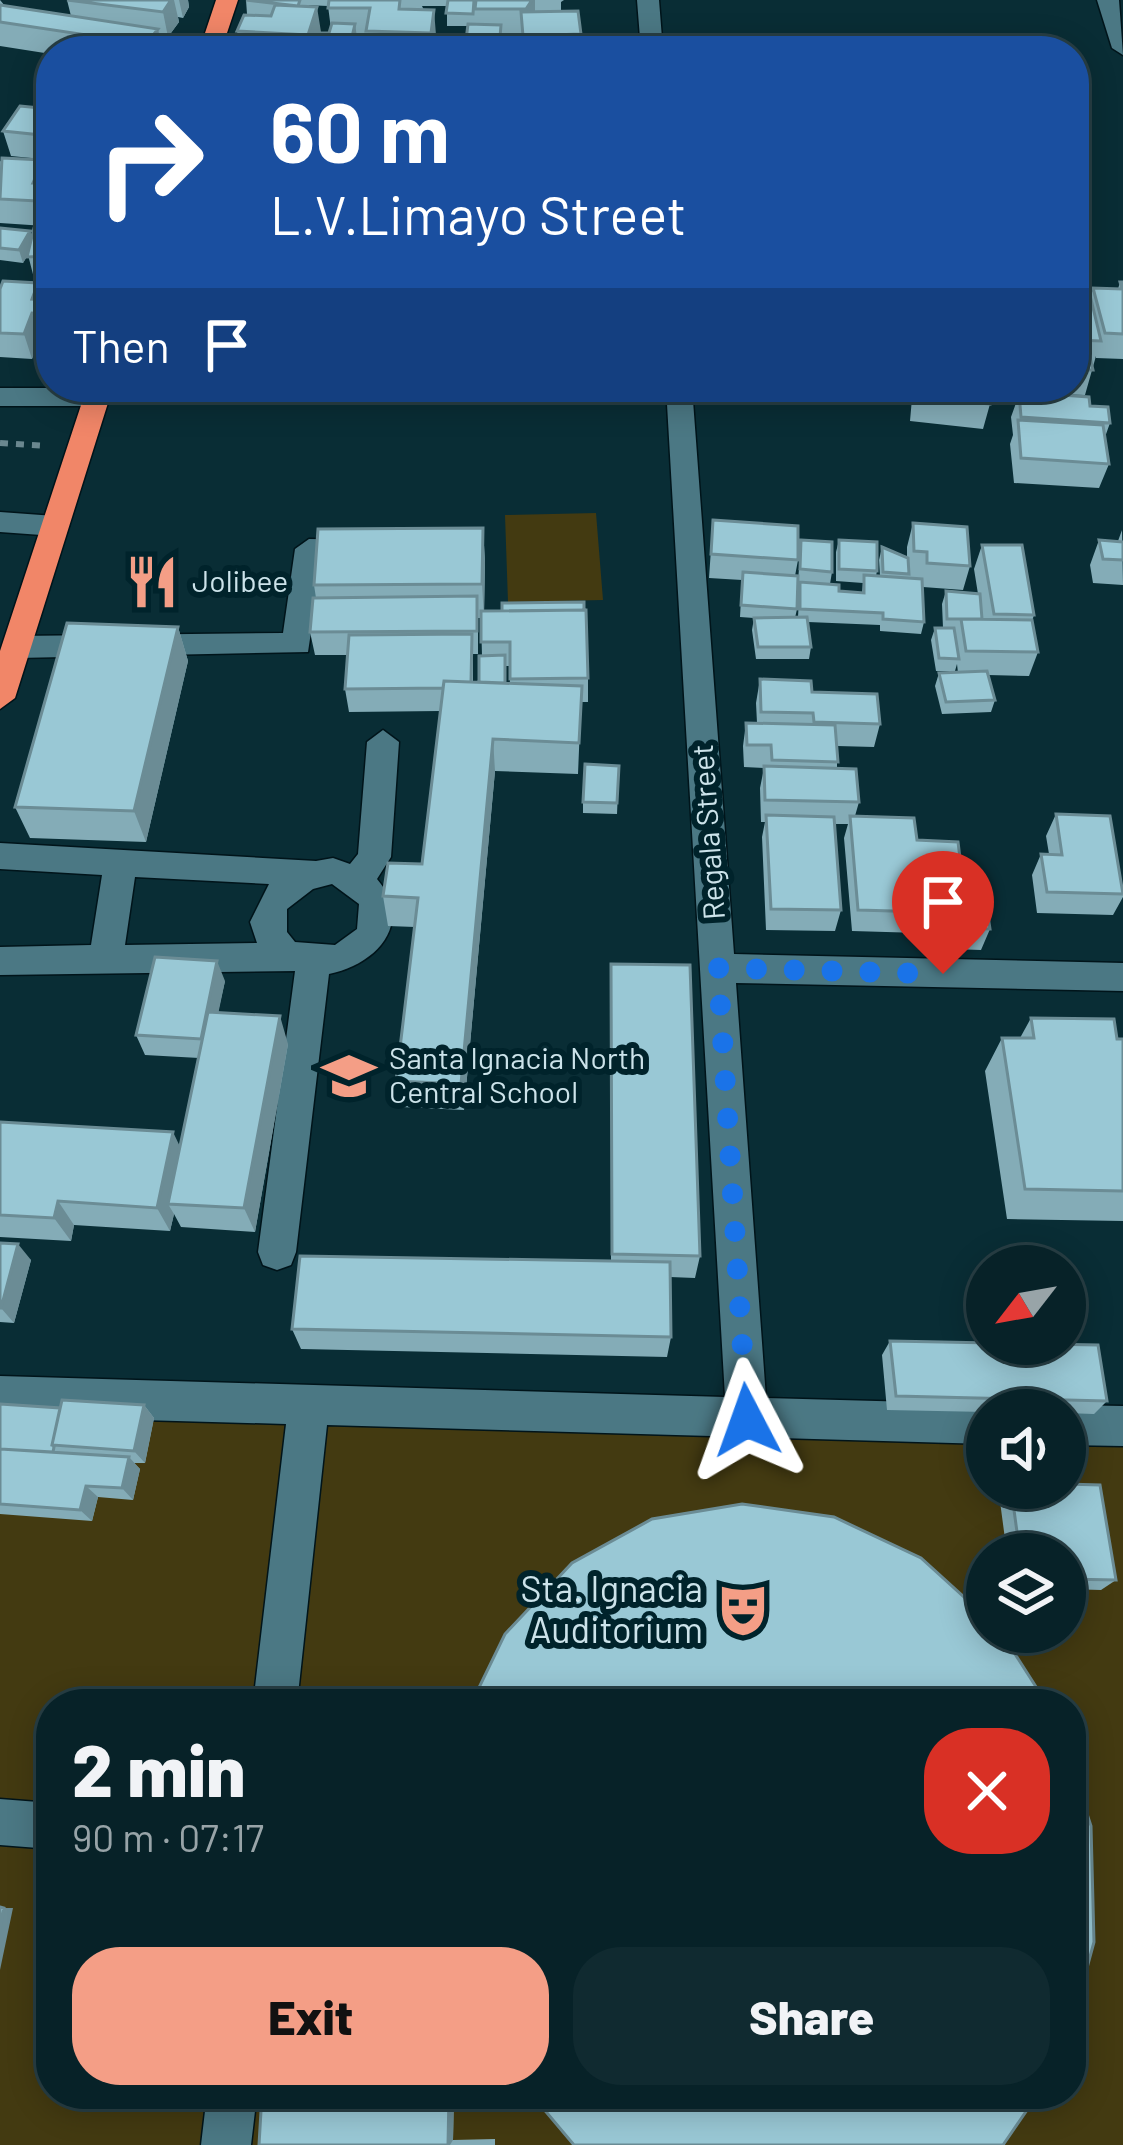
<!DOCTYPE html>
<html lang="en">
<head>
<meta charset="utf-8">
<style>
	:root { --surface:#072228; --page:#102a30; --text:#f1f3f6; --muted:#98a4a8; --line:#283f45; --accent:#f49e86 }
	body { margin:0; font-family:Barlow,sans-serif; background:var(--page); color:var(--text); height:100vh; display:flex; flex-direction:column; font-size:45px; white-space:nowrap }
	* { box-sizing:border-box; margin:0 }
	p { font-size:39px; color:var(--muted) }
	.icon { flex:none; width:66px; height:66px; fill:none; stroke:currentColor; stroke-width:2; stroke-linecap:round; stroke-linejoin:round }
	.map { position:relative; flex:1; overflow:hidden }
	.drawer { position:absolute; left:36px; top:1689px; width:1050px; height:420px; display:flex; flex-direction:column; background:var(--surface); border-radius:48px; box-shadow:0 6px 30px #0003,0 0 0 3px var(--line) }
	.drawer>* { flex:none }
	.banner { position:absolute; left:36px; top:36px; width:1053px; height:366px; border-radius:48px; box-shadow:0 6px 30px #0003,0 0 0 3px var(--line); background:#1a4fa0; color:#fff; overflow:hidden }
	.needle { width:78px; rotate:239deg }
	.tools { position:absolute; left:966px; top:1245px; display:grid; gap:24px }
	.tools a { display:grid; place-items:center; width:120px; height:120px; border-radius:50%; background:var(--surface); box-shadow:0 6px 30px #0003,0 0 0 3px var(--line); font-size:60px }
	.pin { position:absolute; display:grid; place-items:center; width:102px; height:102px; color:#fff; margin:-123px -51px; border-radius:50% 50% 50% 0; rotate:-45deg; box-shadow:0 0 12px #0007 }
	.pin .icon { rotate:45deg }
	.me { position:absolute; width:132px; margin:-66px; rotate:356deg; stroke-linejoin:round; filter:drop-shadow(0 0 9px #0008) }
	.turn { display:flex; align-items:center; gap:42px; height:252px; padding:0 36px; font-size:54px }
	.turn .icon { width:156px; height:156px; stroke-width:2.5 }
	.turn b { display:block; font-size:84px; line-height:102px }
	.then { display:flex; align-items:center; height:114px; padding:0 36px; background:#0003; gap:24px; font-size:45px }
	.round { display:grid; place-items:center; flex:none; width:126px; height:126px; border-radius:48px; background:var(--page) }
	.summary { display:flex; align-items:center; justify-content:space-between; height:204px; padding:0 36px }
	h1 { font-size:72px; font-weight:800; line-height:90px }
	.action { display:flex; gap:24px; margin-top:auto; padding:24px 36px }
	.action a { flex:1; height:138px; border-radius:48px; background:var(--accent); color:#111; font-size:48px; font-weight:800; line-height:138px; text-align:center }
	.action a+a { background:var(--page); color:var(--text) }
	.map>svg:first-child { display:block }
	.green { fill:#433a11; fill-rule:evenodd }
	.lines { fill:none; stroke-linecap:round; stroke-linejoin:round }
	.minor-casing { stroke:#00141a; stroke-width:3 }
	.highway-casing { stroke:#00141a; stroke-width:3 }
	.path { stroke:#6a878f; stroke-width:6; stroke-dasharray:8 8; stroke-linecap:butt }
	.minor { fill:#4b7884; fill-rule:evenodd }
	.highway { fill:#f18668; fill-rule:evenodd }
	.wall { fill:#84acb7; fill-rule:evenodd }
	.shaded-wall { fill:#6b8c95 }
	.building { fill:#99c8d5; stroke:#6b8c95; stroke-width:3 }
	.route { stroke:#1a73e8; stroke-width:21; stroke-dasharray:0 37.8 }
	.labels { text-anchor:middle; stroke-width:12; stroke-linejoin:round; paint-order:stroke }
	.poi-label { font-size:30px; fill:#cce3ea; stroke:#00232b; text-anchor:start }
	.street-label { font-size:30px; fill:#cce3ea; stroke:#00232b }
	.near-poi-label { font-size:36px; fill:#cce3ea; stroke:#00232b; text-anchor:end }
</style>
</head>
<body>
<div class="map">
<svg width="1123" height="2145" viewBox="0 0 1123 2145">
	<rect width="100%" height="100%" fill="#092d35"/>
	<path class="green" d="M596,513L603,600L508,602L505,515Z
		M0,1403L987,1427V1488H1065V1429L1123,1431V2145H0ZM987,1554H1065V1632H987ZM51,1704H1071V2094H51Z"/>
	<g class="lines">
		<defs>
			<path id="minor" d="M637,0H659L663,51H641Z
				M1097,0H1119L1123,55L1112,48Z
				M116,35L181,44L192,51L108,47L105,42Z
				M0,289L51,291V307L0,305Z
				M666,387H692L734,954L1123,963V991L736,983L766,1398L987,1404L1002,1410H987V1444L327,1425L297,1704H253L286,1424L0,1416V1376L725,1397Z
				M0,388H96L109,397L96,406H0Z
				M0,512L55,516L69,526L55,536L0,532Z
				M309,539L367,540L381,550L367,560L322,559L308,652L17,658L2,647L17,636L283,633L295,549Z
				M383,730L399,742L391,857L377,879C415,923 376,965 329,974L296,1252L291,1265L277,1270L263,1265L258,1252L295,971L0,975V947L91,945L102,875L0,869V843L316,861L333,858L350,864L358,854L367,742ZM135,877L269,884L250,922L257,943L125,945ZM332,884L359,904L357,929L335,945L295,942L287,932V909L313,889Z
				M1065,1405L1123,1406V1446L1065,1445V1410H1052Z
				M0,1799L51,1803V1849L0,1845Z
				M207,2094H257L251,2145H201Z"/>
			<path id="highway" d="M216,0H238L221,51H199Z
				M87,387H113L15,698L0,709V651Z"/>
		</defs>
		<use href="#minor" class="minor-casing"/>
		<use href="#highway" class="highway-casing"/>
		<path class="path" d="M0,443L46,446"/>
		<use href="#minor" class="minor"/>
		<use href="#highway" class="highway"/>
	</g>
	<path class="wall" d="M0,0L5,6L71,16L67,0H188L189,7L183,18L178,17L179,22L168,37L160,36L163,51H51V54L0,46Z
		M246,0H564L561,2V11L581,34V51H522L521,34H501L500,51H466L467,26H447V6H422L436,35L433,51H368L366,33H356L353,51H241L237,31L272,16L247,14ZM304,5L328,6L331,29L329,33H320Z
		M51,109V160L11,156L3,131Z
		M0,161L50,184L51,182V226L48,219L45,226L0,223Z
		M0,228L30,231L32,238L51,228V281L35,282L28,255L23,263L0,260Z
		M1120,282H1123V359L1096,358V356L1085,395L1052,394L1090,406L1110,423L1105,437L1109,464L1099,488L1014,483L1010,444L1013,435L1011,417L1020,392L1019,387H1074V287L1091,297L1093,288L1118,289Z
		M0,289L51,300V338H40L32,359L0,357Z
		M913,387H991L990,404L983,429L910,421Z
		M713,520L798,560L795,576L797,609L795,618L798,617L800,582L839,591L862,593L863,583L836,581V552L839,540L877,571L876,576H880L879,560L882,547L907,558V547L913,523L970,566L963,590L923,587L924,622L921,634L880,631V625L808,622L811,647L809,659H756L752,630L754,618L740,617L742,580L709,578Z
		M483,528L485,562L484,611L588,678V702H581L578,774L495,771L464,1110L401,1107L396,1081L415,927L388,926L383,896L422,864L440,711L349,712L345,689L348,655H315L310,632L316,598L314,585ZM478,618H481L482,656L479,682H473V654H478ZM506,666H510V684L506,683Z
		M1122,530L1123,585L1093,583L1090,565L1099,540L1118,541Z
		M801,540L832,572L830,584L798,582Z
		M982,545L1034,615L1032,621L1038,652L1029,676L988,675L995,700L991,712L942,714L935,686L939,673H958L957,664L955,671H936L931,640L935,628H943L942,604L946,591L978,594L974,569Z
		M178,627L188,661L146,842L30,838L15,807Z
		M760,679L812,692L880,724L874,747L837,746V768L859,802L855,816L917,840L962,874L990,929L981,950L921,948L920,933L852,931L844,838L848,824H835L841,910L835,931L766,930L762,837L765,822H761L760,788L764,768L744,767L743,746L746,723H757L756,703Z
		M619,766L617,814L583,813V802Z
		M1056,814L1123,886V897L1113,915L1037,913L1032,875L1041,854H1049L1046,836Z
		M611,964L700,1256L695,1278L670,1277L671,1337L667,1357L301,1349L292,1329L611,1261Z
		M225,981L218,1012L288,1044L255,1232L181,1227L174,1214L170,1231L74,1225L71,1241L0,1237V1122L180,1146L199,1058L145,1055L136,1035Z
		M1031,1018L1123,1039V1221L1007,1219L985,1071L1002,1038H1020Z
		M0,1243L31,1260L14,1323L0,1322Z
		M890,1341L1107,1401L1094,1414L1065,1413V1410H987V1412L887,1410L882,1355Z
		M0,1404L60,1408L144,1405L154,1418L145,1463H134L140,1469L133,1500L98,1497L92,1521L0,1514Z
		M1005,1488H1065L1116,1580L1101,1590L1065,1589V1554H1007L999,1494Z
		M262,2094H454L453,2140L495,2139V2145H259Z"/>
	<path class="shaded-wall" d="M171,0H174L179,22L168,37L163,12Z
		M179,0H188L189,7L183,18Z
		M532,0H535V20L527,34L526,9Z
		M317,7L321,32L317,44L312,43L313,51H310L308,35Z
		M434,10L436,35L432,51L431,33Z
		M355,24L357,37L353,51H351L350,45Z
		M158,29L163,51H148L146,44Z
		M43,160L50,185L43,202L48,218L45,226L33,183Z
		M30,231L34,244L23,263L19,250Z
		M38,283L46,308L32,299Z
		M32,313L40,338L32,359L24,334Z
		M483,528L485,562L484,618L482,584Z
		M178,627L188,661L146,842L134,811Z
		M493,739L495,771L464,1110L461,1084Z
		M217,961L225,981L209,1058L201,1039Z
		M280,1016L288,1044L255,1232L244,1208Z
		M173,1132L185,1157L168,1204L174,1214L170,1231L157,1208Z
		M58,1201L74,1225L71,1241L54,1218Z
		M18,1244L31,1260L14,1323L1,1308Z
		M144,1405L154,1418L145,1463L134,1451Z
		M129,1457L140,1469L133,1500L122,1488Z
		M86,1486L98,1497L92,1521L80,1510Z
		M4,1908H13L0,1970V1929Z
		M449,2094H454L453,2140L450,2145H448Z"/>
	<path class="building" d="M67,0H171L163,12Z
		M246,0H300L298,6Z
		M329,0H400L399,9L434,10L431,33L366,31L370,8H328Z
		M448,0H474L473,14L446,13Z
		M476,0H532L526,9H475Z
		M0,5L158,29L146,44L0,22Z
		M275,5L317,7L308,35L237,31L244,15L271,16Z
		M578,11L581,34L523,36L521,12Z
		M332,23L355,24L350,45L312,43L315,33H329Z
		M468,24L501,25L499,49L465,48Z
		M20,106L51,109V136L3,131Z
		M2,158L43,160L33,183H45L37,201L0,199Z
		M51,182V202L43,201Z
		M0,228L30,231L19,250L0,248Z
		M34,228H51V256L27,257Z
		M3,281L38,283L32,299L51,300L50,314L32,313L24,334L0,333V289Z
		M1120,282H1123V334L1105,333L1093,288L1122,289Z
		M1074,287H1088L1101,341L1074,340Z
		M1074,344H1087L1093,370H1074Z
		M916,387H991L990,404L916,396Z
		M1019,392L1089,397L1090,406L1108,407L1110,423L1021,417Z
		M1018,420L1103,425L1109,464L1021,458Z
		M713,520L798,526V560L711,554Z
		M913,523L967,527L970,566L927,563V552L914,551Z
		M483,528L482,584L314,585L318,529Z
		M801,540L832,542V572L800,569Z
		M839,540L877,542V571L839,569Z
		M1099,540L1123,542V560L1103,559Z
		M982,545H1022L1034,615L994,614Z
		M882,547L908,558L909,574L883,572Z
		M743,572L798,576L797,609L741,605Z
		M864,575L922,579L924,622L883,619V613L800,609V582L839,585V591L864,593Z
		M946,591L980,594L982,619H947Z
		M477,596V631L310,632L313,598Z
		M584,602V610L502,611V603Z
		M586,610L588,678L510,679V642H481V611Z
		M807,617L811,647H758L754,618Z
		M961,619L1032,620L1038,652L966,651Z
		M67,623L178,627L134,811L15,807Z
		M935,628H954L959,659L939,658Z
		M472,634L471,682L444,681L443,688L345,689L349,635Z
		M505,655V683L479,682V656Z
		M987,671L995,700L946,702L939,673Z
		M760,679L811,681L812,692L877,694L880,724L814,722L813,713L761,712Z
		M444,681L582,686L579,743L493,739L461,1084L396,1081L418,898L383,896L388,863L422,864Z
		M746,723L835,725L838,762L772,760L771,745H747Z
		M585,764L619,766L617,803L583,802Z
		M764,766L856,769L859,802L765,800Z
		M1056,814L1110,816L1123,894L1047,892L1041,854L1062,855Z
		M766,815L834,817L841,910L771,909Z
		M850,816L914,818L917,840L958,842L962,874H982L990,929L929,927L927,912L858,910Z
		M155,957L217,961L201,1039L136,1035Z
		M611,964L690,965L700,1256L612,1254Z
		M208,1012L280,1016L244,1208L168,1204Z
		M1031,1018L1114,1019L1117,1039H1123V1191L1025,1189L1002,1038H1034Z
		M0,1122L173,1132L157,1208L58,1201L54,1218L0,1215Z
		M0,1243L18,1244L1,1308H0Z
		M300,1256L670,1262L671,1337L292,1329Z
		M890,1341L1098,1345L1107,1401L896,1396Z
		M62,1400L144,1405L134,1451L52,1445Z
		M0,1404L60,1408L52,1445L54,1447L53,1452L0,1449Z
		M0,1449L129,1457L122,1488L86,1486L80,1510L0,1504Z
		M1065,1484L1100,1485L1116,1580L1065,1579V1554H1020L1011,1488H1065Z
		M742,1504L834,1517L921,1558L987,1618V1632H1001L1047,1704H471L505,1634L572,1563L652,1519Z
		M1071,1765L1091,1826L1094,1942L1071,2027Z
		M0,1907L4,1908L0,1929Z
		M262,2094H449L448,2145H259Z
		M531,2094H1038L1003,2145H574Z"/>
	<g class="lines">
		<path class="route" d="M747,1420L718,968L943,974"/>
	</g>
	<defs>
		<symbol id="restaurant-bare" viewBox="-9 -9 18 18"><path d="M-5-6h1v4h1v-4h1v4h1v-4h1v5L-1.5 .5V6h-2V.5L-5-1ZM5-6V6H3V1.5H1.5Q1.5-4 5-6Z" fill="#f49e86" stroke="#00232b" stroke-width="2.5" paint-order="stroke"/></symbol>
		<symbol id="school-bare" viewBox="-9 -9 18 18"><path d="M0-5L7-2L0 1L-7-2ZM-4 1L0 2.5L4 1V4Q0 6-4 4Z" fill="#f49e86" stroke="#00232b" stroke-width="2.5" paint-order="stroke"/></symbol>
		<symbol id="theatre-bare" viewBox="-9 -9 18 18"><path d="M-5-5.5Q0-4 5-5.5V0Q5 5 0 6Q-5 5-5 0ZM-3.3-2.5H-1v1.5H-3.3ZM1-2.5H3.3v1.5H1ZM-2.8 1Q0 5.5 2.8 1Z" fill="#f49e86" stroke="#00232b" stroke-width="2.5" paint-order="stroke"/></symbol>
	</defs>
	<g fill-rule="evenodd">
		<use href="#restaurant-bare" x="114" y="544" width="76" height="76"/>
		<use href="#school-bare" x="311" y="1038" width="76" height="76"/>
		<use href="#theatre-bare" x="705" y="1572" width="76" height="76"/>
	</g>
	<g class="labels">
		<g class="poi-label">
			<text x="192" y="592">Jolibee</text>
			<text x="389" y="1069">Santa Ignacia North<tspan x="389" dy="34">Central School</tspan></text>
		</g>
		<g class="street-label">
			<text transform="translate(709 832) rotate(-94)" y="10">Regala Street</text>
		</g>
		<g class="near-poi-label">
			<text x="703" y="1602">Sta. Ignacia<tspan x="703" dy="41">Auditorium</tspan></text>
		</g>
	</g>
</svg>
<div class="tools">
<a><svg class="needle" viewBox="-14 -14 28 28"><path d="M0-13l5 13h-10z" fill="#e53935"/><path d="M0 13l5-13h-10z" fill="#98a4a8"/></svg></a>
<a><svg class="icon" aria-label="sound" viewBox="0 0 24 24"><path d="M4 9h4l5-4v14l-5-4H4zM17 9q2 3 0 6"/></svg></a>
<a><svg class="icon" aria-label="layers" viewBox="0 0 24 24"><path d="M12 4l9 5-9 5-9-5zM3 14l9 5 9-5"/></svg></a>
</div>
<div class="pin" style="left:943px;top:974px;background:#d93025"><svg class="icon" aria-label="arrive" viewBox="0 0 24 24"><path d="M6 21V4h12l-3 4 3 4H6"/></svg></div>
<svg class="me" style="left:747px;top:1420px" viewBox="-20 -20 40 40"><path d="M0-17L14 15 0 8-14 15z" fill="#1a73e8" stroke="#fff" stroke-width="4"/></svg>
<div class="banner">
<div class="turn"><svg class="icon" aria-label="right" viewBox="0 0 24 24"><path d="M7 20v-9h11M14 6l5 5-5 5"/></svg><div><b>60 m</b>L.V.Limayo Street</div></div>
<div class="then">Then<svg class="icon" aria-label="arrive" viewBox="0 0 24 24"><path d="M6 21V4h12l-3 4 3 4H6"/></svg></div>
</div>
<section class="drawer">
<div class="summary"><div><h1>2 min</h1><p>90 m · 07:17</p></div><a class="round" style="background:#d93025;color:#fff"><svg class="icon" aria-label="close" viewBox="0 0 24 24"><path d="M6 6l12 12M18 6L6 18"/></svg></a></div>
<div class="action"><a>Exit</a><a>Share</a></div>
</section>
</div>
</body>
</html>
